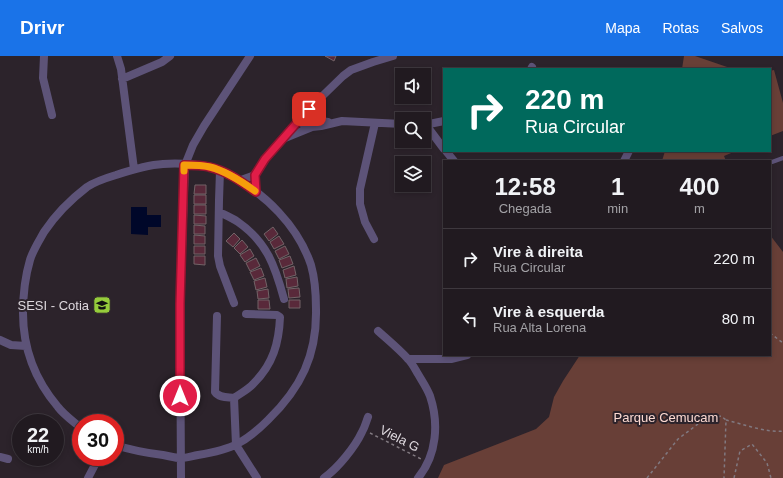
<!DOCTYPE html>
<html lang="pt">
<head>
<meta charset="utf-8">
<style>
	:root { --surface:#211a20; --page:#2d272d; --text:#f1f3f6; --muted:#a2a1a5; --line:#3e383e; --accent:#1a73e8 }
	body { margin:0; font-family:Helvetica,sans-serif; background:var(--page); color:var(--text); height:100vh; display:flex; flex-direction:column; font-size:15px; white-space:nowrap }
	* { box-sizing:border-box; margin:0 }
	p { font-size:13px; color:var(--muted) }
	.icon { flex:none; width:22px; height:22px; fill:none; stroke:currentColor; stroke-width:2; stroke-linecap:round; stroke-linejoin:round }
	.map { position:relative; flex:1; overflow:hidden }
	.drawer { position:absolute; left:443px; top:104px; width:328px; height:196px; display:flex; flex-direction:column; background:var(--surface); border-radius:0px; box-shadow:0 2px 6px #0003,0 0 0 1px var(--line) }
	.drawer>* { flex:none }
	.top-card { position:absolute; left:443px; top:12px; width:328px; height:84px; border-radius:0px; box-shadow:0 2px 6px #0003,0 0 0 1px var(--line); background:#00695c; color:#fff; overflow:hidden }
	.buttons { position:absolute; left:395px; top:12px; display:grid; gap:8px }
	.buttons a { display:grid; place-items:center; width:36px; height:36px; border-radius:0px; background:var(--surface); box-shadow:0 2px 6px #0003,0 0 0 1px var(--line); font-size:20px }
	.speed { position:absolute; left:12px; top:358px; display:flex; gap:8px; font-size:20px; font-weight:700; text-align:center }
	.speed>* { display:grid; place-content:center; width:52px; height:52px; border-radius:50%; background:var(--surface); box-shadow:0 2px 6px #0003,0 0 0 1px var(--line); line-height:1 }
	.speed small { font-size:10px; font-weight:400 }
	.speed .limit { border:6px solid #d22; background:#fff; color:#111 }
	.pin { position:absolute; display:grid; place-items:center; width:34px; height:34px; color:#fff; margin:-17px; border-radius:8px; box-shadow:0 2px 6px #0006 }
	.me { position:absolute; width:44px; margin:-22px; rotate:0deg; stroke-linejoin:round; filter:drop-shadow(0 0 3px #0008) }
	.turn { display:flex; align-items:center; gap:14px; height:84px; padding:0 16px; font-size:18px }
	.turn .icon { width:52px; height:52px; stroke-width:2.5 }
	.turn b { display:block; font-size:28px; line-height:34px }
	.eta { display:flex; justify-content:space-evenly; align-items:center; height:68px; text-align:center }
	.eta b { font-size:24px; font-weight:800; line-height:28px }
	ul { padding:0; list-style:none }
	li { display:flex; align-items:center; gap:12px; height:60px; padding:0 16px; border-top:1px solid var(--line) }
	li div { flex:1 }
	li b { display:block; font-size:15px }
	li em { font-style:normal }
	header { display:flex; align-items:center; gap:24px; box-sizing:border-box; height:56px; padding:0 20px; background:var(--accent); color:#fff }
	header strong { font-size:19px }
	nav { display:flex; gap:22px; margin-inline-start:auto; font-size:14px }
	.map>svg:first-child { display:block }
	.green { fill:#683f37 }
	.water { fill:#000729 }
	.building { fill:#59293a; stroke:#726367 }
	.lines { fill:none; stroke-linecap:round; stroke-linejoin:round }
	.path { stroke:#817980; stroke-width:1.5; stroke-dasharray:3 3; stroke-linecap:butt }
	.service { stroke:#5d5378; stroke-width:4 }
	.minor { stroke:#5d5378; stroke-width:8 }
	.route-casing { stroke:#92132f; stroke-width:10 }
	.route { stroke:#e11d48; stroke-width:7 }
	.slow { stroke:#f59e0b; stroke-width:7 }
	.labels { text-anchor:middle; stroke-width:4; stroke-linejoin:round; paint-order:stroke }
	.poi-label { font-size:13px; fill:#ded8de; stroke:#2c232b; text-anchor:end }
	.park-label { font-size:13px; fill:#fcd9d1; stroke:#2c232b }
	.street-label { font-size:13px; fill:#ded8de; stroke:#2c232b }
</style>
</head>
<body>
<header>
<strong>Drivr</strong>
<nav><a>Mapa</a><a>Rotas</a><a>Salvos</a></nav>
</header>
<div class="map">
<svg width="783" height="422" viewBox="0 0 783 422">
	<rect width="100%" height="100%" fill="#2c232b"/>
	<path class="green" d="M684,0H695L730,12L738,13H682Z
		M774,14L783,47V75L770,80V15Z
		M665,95H736L724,100L726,105H662Z
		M770,179L783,196V422H438L444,409L536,373L549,361L554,341L563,325L580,299H770Z"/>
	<path class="water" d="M131,151H147V159H161V171H148V179L131,178Z"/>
	<path class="building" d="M325,0H336L334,5Z
		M195,129H206V138H194Z
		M194,139H206V148H194Z
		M194,149H206V158H194Z
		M194,159L206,160V168H194Z
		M194,169L205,170V178H194Z
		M273,171L278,178L269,185L264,178Z
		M234,177L240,183L233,191L226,185Z
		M194,179L205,180V188H194Z
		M279,180L284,188L274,193L270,186Z
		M242,184L248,191L240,198L234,192Z
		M194,190H205V198H194Z
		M285,190L289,198L279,203L275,195Z
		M250,193L254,200L245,206L240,199Z
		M194,200H205V209L194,208Z
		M290,200L293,208L282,212L279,204Z
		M256,202L260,210L250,215L246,207Z
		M294,210L296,219L285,222L283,214Z
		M261,212L264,220L254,224L250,216Z
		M297,221L298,230L287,232L286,223Z
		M265,222L267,231L256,234L254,225Z
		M299,232L300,241L289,242L288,233Z
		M268,233L269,242L258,243L257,235Z
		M258,244H269L270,253H258Z
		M289,244H300V252H289Z"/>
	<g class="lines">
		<path class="path" d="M770,277L783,287
			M726,364C743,368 766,377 783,375
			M370,377L421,403
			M647,422L678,383L698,368L721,360L726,364L724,422
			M734,422L740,395L752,388L767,407L771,422H770"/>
		<path class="service" d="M772,106L783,102"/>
		<path class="minor" d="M44,0L43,22L52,59
			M117,0L121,13L134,113
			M531,13L532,11
			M122,23L162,6L170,0
			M309,53C314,63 316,64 328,66
			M298,66L312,71L321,70L342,65L402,68
			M424,69L444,65
			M426,69L444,93
			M285,82L312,71
			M446,95L454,105
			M624,105L629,95
			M220,115L219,144L218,200L220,210L234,247
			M241,124L255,119L265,103L309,53L343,20L351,14L373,6L393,0
			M219,156C225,159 232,162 238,166C267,186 275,210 284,243
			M374,183L365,166L360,148V133L375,67
			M217,260L215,336C219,342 228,341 234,342C241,337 249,333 254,327C273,308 279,287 280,261L277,259L246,258
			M378,275C388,284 399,293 408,303C412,307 415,313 418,318C422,325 427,332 430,340C439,367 437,399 418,422
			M0,284L11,289L26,290
			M408,303H451L467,299
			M234,342L236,389
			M81,372C73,365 64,359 58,351C35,324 23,291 23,257C23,239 25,221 30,204C33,194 39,185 44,176C56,158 70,144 87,131C96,125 106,122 116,119C131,114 147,109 163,108C178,107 194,108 208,111C215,112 222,115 229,119C265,137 298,170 311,209C315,223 316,238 316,253C317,299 301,332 268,364C260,372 247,383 237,388C226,394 210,397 198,399C192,400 186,402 181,402C175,402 169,400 163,399C146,397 131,394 115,389
			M236,389L257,422
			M0,401L8,403
			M88,422L99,401
			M181,422L180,248L185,109L193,89L204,70L250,0
			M324,422C338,412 355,391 362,376C365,371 366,366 368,361"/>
	</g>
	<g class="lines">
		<defs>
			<path id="route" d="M180,340V248L184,109C193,109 201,109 209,111C227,115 242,126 256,136L255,119L265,103L309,53"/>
		</defs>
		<use href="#route" class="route-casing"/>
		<use href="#route" class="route"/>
		<path class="slow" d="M184,115V109C193,109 202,109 210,111C226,115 241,125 255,135"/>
	</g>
	<defs>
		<symbol id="school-square" viewBox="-11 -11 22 22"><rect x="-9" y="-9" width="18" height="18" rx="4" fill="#95cc3b" stroke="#2c232b"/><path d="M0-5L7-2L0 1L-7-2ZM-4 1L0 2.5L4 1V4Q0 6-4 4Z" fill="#111"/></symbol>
	</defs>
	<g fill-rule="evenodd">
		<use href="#school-square" x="92" y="239" width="20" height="20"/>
	</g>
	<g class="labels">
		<g class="poi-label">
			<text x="89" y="254">SESI - Cotia</text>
		</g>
		<g class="park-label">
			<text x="666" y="366">Parque Cemucam</text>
		</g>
		<g class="street-label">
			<text transform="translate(400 382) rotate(27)" y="5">Viela G</text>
		</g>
	</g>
</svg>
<div class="buttons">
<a><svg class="icon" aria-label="sound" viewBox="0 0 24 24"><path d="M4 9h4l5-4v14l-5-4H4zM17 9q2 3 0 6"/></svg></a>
<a><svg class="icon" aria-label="search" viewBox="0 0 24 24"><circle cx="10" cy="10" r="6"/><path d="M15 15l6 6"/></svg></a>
<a><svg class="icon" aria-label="layers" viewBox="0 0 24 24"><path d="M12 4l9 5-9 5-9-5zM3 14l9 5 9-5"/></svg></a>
</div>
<div class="speed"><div>22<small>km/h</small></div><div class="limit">30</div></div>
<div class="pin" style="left:309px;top:53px;background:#d93025"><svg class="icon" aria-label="arrive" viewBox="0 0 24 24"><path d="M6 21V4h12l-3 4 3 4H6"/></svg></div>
<svg class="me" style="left:180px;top:340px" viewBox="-20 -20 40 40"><circle r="17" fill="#e11d48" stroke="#fff" stroke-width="3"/><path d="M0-11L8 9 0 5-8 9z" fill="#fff"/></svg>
<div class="top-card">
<div class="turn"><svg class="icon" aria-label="right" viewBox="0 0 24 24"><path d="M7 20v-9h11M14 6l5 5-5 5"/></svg><div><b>220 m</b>Rua Circular</div></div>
</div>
<section class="drawer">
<div class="eta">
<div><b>12:58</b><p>Chegada</p></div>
<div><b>1</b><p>min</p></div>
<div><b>400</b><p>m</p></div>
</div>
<ul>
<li><svg class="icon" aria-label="right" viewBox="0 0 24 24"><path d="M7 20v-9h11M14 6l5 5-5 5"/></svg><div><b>Vire à direita</b><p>Rua Circular</p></div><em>220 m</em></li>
<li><svg class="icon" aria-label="left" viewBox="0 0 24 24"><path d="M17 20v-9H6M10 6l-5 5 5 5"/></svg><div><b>Vire à esquerda</b><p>Rua Alta Lorena</p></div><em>80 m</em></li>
</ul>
</section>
</div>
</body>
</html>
